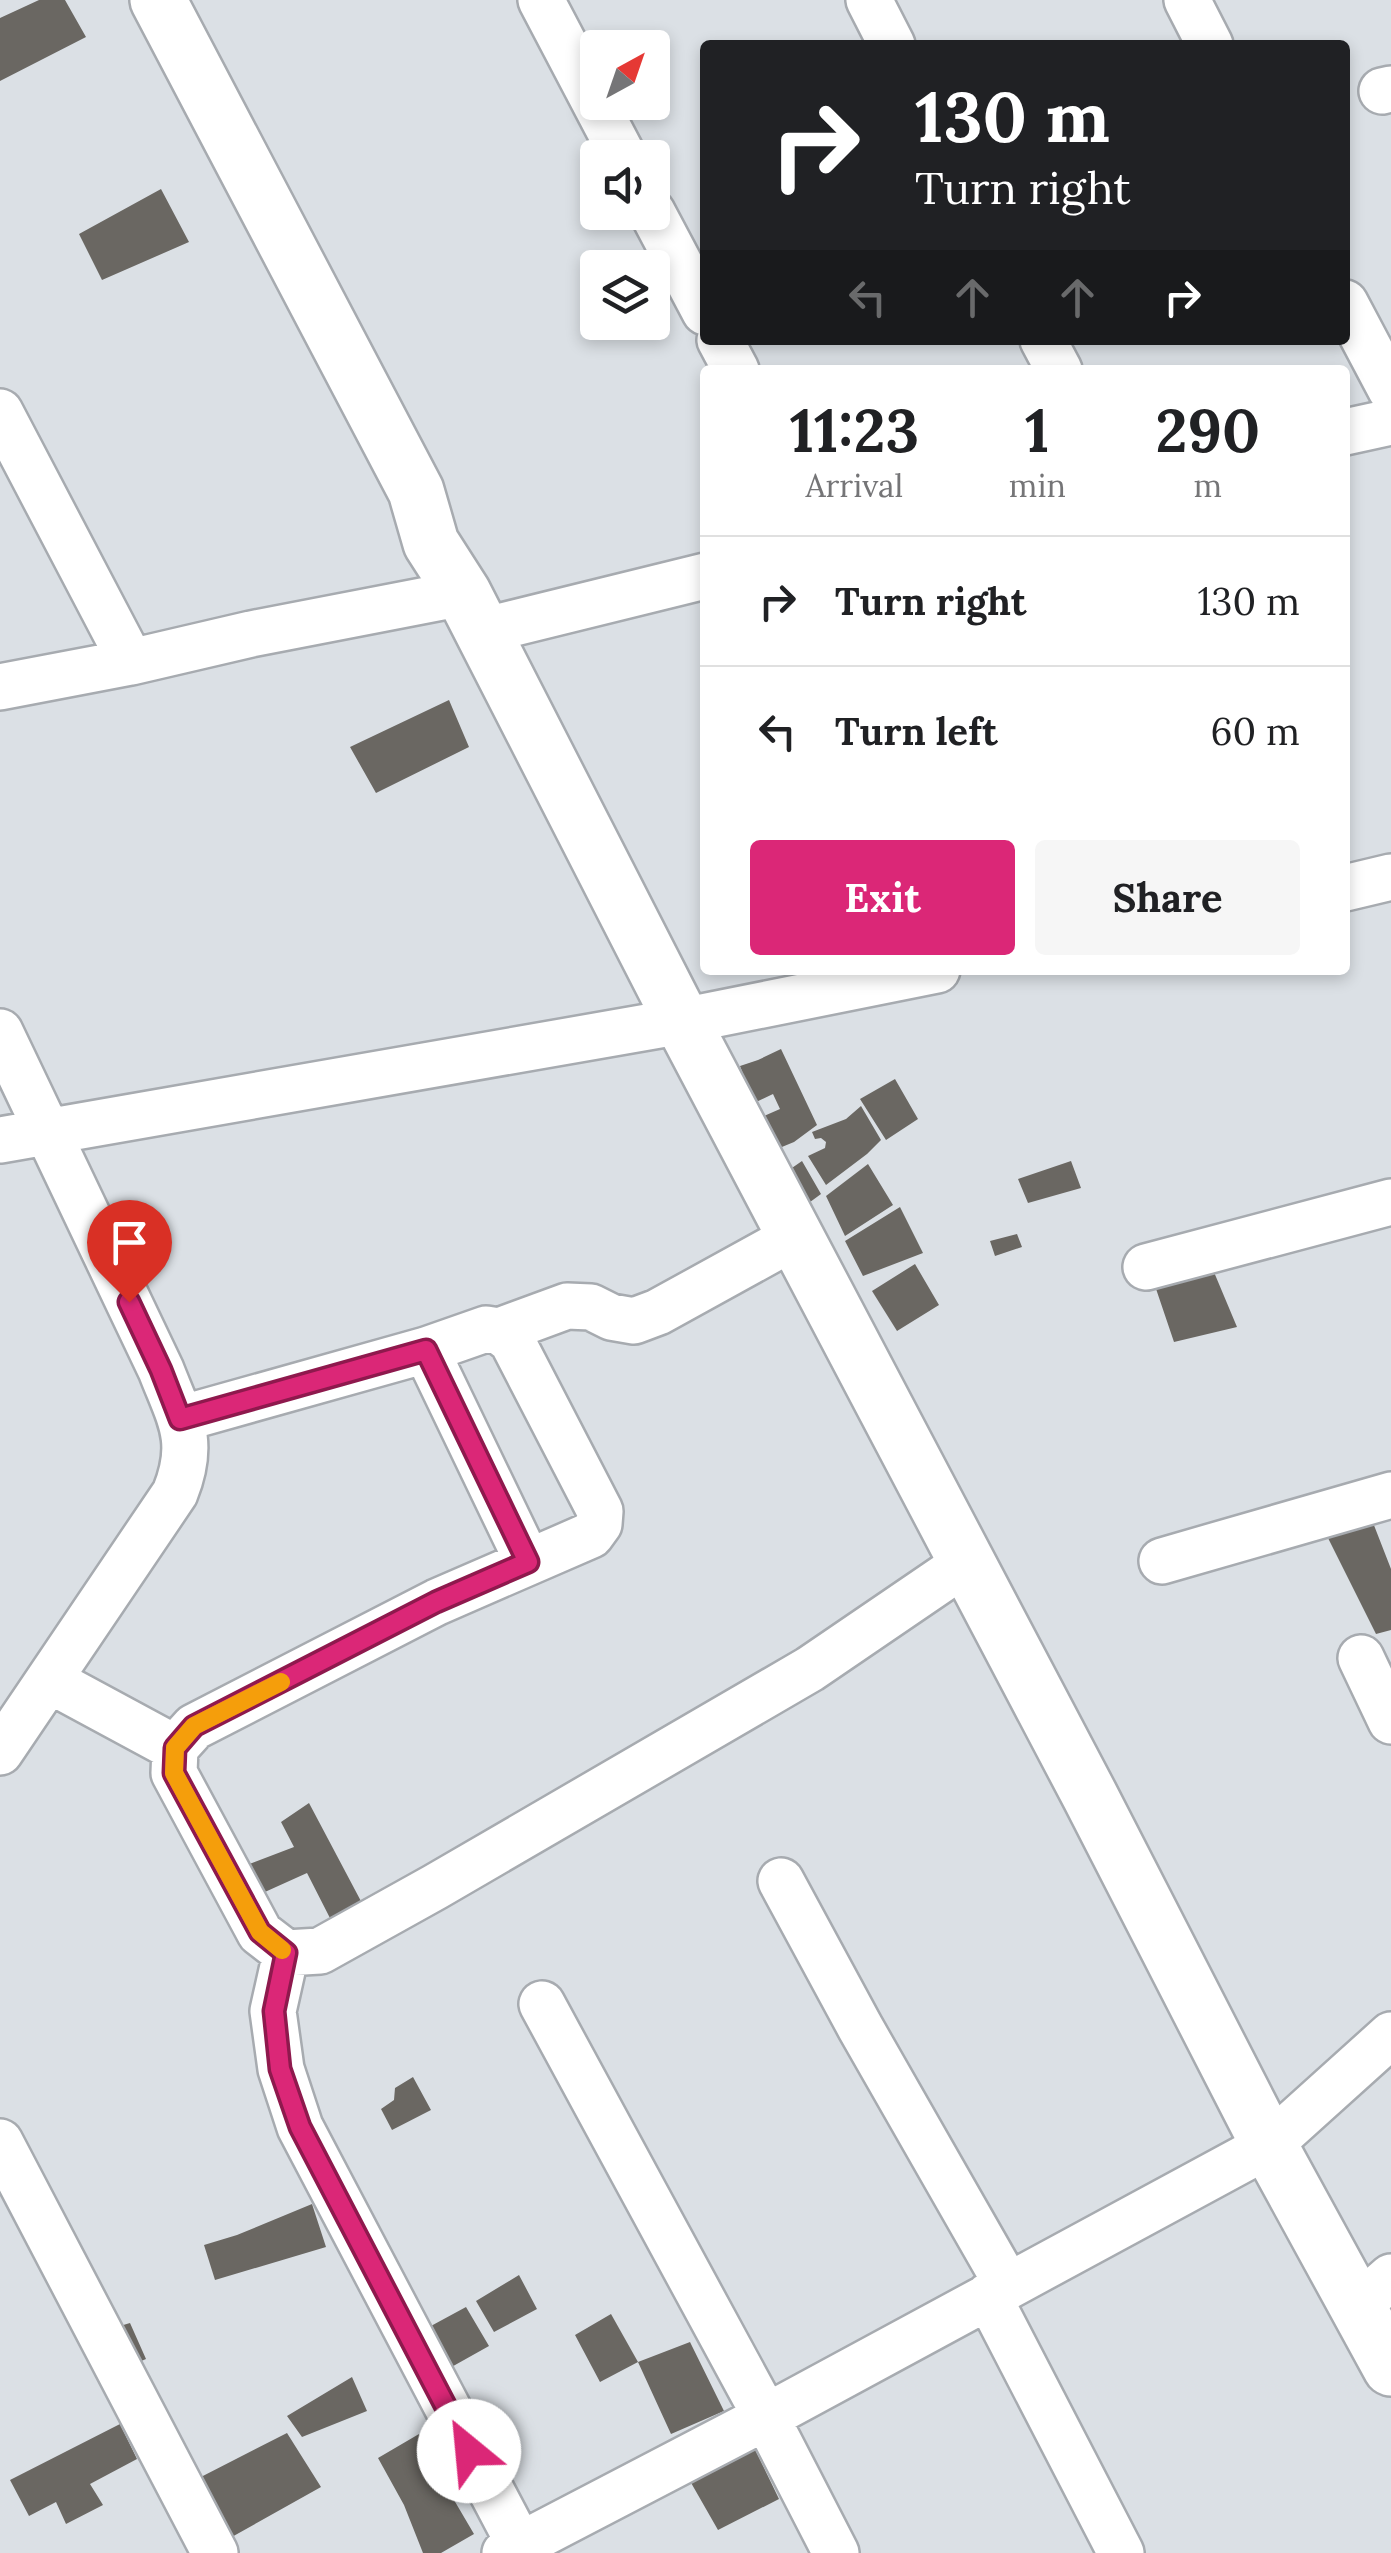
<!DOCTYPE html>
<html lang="en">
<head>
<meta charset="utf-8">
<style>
	:root { --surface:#fff; --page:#f6f6f6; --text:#202124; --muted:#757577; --line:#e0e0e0; --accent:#db2777 }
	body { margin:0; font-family:Lora,serif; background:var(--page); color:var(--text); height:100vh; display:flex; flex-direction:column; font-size:38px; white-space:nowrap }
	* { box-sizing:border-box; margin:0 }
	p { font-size:32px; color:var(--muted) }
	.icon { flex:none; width:55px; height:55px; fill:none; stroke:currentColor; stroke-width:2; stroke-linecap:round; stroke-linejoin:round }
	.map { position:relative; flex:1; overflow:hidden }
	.panel { position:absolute; left:700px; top:365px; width:650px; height:610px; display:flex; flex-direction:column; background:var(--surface); border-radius:10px; box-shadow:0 5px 15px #0003 }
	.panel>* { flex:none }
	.guide { position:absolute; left:700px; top:40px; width:650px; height:305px; border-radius:10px; box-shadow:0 5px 15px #0003; background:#202124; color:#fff; overflow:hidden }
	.needle { width:65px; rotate:40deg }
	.buttons { position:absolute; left:580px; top:30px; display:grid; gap:20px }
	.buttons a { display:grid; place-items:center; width:90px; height:90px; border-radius:10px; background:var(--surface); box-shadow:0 5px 15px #0003; font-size:50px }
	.pin { position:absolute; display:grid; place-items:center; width:85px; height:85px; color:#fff; margin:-102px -42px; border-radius:50% 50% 50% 0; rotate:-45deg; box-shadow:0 0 10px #0007 }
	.pin .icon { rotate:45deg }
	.me { position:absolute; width:110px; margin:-55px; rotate:332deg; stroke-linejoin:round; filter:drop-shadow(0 0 8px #0008) }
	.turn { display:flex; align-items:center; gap:35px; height:210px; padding:0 50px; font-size:45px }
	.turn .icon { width:130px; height:130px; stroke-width:2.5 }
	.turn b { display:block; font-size:70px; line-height:85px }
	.lanes { display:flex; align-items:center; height:95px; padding:0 50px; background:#0003; justify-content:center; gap:50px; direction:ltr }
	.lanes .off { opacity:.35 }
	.eta { display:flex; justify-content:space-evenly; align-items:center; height:170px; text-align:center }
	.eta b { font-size:60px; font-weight:800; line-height:70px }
	.button { display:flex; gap:20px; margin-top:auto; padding:20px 50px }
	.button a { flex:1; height:115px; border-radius:10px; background:var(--accent); color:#fff; font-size:40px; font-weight:800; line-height:115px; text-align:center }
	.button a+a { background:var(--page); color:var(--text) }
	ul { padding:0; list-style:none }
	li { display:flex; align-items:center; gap:30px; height:130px; padding:0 50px; border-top:2px solid var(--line) }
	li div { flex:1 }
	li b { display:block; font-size:38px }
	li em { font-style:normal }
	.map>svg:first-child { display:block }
	.building { fill:#6a6762 }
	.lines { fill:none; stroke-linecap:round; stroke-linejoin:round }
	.minor-casing { stroke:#a7abb0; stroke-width:50 }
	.tertiary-casing { stroke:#a7abb0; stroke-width:60 }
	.minor { stroke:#fff; stroke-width:45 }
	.tertiary { stroke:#fff; stroke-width:55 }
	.route-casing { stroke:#8e194d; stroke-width:25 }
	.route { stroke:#db2777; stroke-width:18 }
	.slow { stroke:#f59e0b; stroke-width:18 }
</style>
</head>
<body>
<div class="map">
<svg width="1391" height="2553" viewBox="0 0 1391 2553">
	<rect width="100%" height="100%" fill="#dbe0e5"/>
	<path class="building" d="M39,0H65L86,37L0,81V18Z
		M161,189L189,242L102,280L79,234Z
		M449,700L469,747L376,793L350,747Z
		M781,1049L817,1125L794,1142L777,1149L764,1116L780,1109L773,1094L754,1103L740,1066L758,1060Z
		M895,1079L918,1119L886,1140L860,1099Z
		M861,1106L881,1140L867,1154L826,1185L808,1156L825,1148L826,1142L821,1138L815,1139L812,1132L846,1119Z
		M802,1161L821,1194L806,1205L789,1170Z
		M1071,1161L1081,1188L1028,1203L1018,1179Z
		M868,1164L893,1205L845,1236L826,1196Z
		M900,1207L923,1253L863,1276L845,1241Z
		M1017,1234L1022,1247L995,1256L990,1241Z
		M915,1264L939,1305L897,1331L872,1291Z
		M1211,1265L1237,1327L1174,1342L1152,1277Z
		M1370,1515L1391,1569V1630L1376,1634L1324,1530Z
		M309,1803L363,1905L332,1922L307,1873L256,1896L244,1866L294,1847L281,1822Z
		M413,2077L431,2110L392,2130L381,2109L394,2100L395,2088Z
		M312,2204L326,2247L215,2280L204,2245L237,2235Z
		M519,2275L537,2309L494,2332L476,2301Z
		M466,2307L489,2346L439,2374L418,2333Z
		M611,2314L638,2362L690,2342L724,2411L671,2434L638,2362L600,2382L575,2335Z
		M130,2323L146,2359L125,2368L110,2329Z
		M352,2377L367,2411L302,2437L287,2416Z
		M120,2424L137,2459L90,2484L103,2505L66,2524L56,2502L29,2516L10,2480Z
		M287,2433L321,2487L230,2538L197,2479Z
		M419,2434L437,2459L444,2483L474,2534L441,2553H423L404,2505L378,2458Z
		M749,2437L779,2499L718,2530L686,2474Z"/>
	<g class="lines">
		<defs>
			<path id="minor" d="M541,0L624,158
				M869,0L892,45
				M1187,0L1210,45
				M1382,91L1391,89
				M652,212L705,312
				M1345,303L1391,390
				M720,340L736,370
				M1043,340L1059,370
				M0,412L131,662
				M1345,432L1391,422
				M482,631L705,576
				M0,687L131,662L251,634L463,593
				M1345,888L1391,877
				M0,1032L161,1370C180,1419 196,1441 175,1493L0,1752
				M0,1140L682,1021L937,970
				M1146,1267L1391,1202
				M499,1331L567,1306L591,1307L611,1317L634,1321L658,1312L796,1236
				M426,1350L528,1562
				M180,1419L426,1350L486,1329L499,1331L512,1341L600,1511L599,1524L591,1535L437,1602L194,1727L175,1748L174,1773L260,1933L286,1953L320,1951L435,1887L810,1669L967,1562
				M1162,1561L1391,1495
				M1361,1658L1391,1721
				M49,1680L175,1748
				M781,1881L860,2027L1008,2286
				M286,1953L273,2011L281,2069L300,2127L524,2553
				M542,2004L766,2417L836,2553
				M0,2142L215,2553
				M988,2296L1121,2553
				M1358,2306L1391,2277
				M505,2553L766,2417L1269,2145L1391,2035"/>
			<path id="tertiary" d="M158,0L416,491L431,543L463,593L682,1021L1090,1796L1269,2145L1391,2368"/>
		</defs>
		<use href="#minor" class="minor-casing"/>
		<use href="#tertiary" class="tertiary-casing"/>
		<use href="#minor" class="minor"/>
		<use href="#tertiary" class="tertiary"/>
	</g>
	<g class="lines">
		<defs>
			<path id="route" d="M129,1302L161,1370L180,1419L426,1350L528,1562L436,1602L194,1726L175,1748L174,1773L260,1932L286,1953L274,2011L280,2069L300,2127L469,2451"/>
		</defs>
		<use href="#route" class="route-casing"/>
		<use href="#route" class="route"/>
		<path class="slow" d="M281,1682L194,1726L175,1748L174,1773L260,1932L282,1950"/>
	</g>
</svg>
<div class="buttons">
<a><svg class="needle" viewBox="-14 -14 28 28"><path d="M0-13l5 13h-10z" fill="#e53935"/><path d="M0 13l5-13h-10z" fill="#757577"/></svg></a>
<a><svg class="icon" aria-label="sound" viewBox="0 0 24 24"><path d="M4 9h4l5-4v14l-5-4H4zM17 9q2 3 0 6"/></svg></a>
<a><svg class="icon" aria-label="layers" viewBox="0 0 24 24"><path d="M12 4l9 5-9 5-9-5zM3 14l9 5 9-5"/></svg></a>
</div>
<div class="pin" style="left:129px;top:1302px;background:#d93025"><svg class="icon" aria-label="arrive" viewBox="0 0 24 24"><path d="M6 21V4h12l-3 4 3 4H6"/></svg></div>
<svg class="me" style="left:469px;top:2451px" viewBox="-20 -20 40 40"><circle r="19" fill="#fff"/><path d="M0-13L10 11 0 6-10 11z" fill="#db2777"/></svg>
<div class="guide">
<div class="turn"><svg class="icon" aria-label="right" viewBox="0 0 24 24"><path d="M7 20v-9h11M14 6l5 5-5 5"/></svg><div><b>130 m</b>Turn right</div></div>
<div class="lanes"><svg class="icon off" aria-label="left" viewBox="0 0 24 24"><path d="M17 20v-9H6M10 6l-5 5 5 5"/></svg><svg class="icon off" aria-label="ahead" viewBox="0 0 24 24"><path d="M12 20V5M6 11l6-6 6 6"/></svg><svg class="icon off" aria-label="ahead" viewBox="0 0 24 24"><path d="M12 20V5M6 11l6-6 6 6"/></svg><svg class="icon" aria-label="right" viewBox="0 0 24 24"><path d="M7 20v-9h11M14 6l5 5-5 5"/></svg></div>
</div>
<section class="panel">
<div class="eta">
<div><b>11:23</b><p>Arrival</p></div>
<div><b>1</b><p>min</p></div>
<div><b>290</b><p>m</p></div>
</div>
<ul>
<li><svg class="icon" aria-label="right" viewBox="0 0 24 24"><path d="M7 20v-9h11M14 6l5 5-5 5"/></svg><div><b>Turn right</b></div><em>130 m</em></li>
<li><svg class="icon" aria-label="left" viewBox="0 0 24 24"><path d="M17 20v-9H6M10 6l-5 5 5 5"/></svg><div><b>Turn left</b></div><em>60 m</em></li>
</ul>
<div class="button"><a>Exit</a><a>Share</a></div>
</section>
</div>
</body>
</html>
